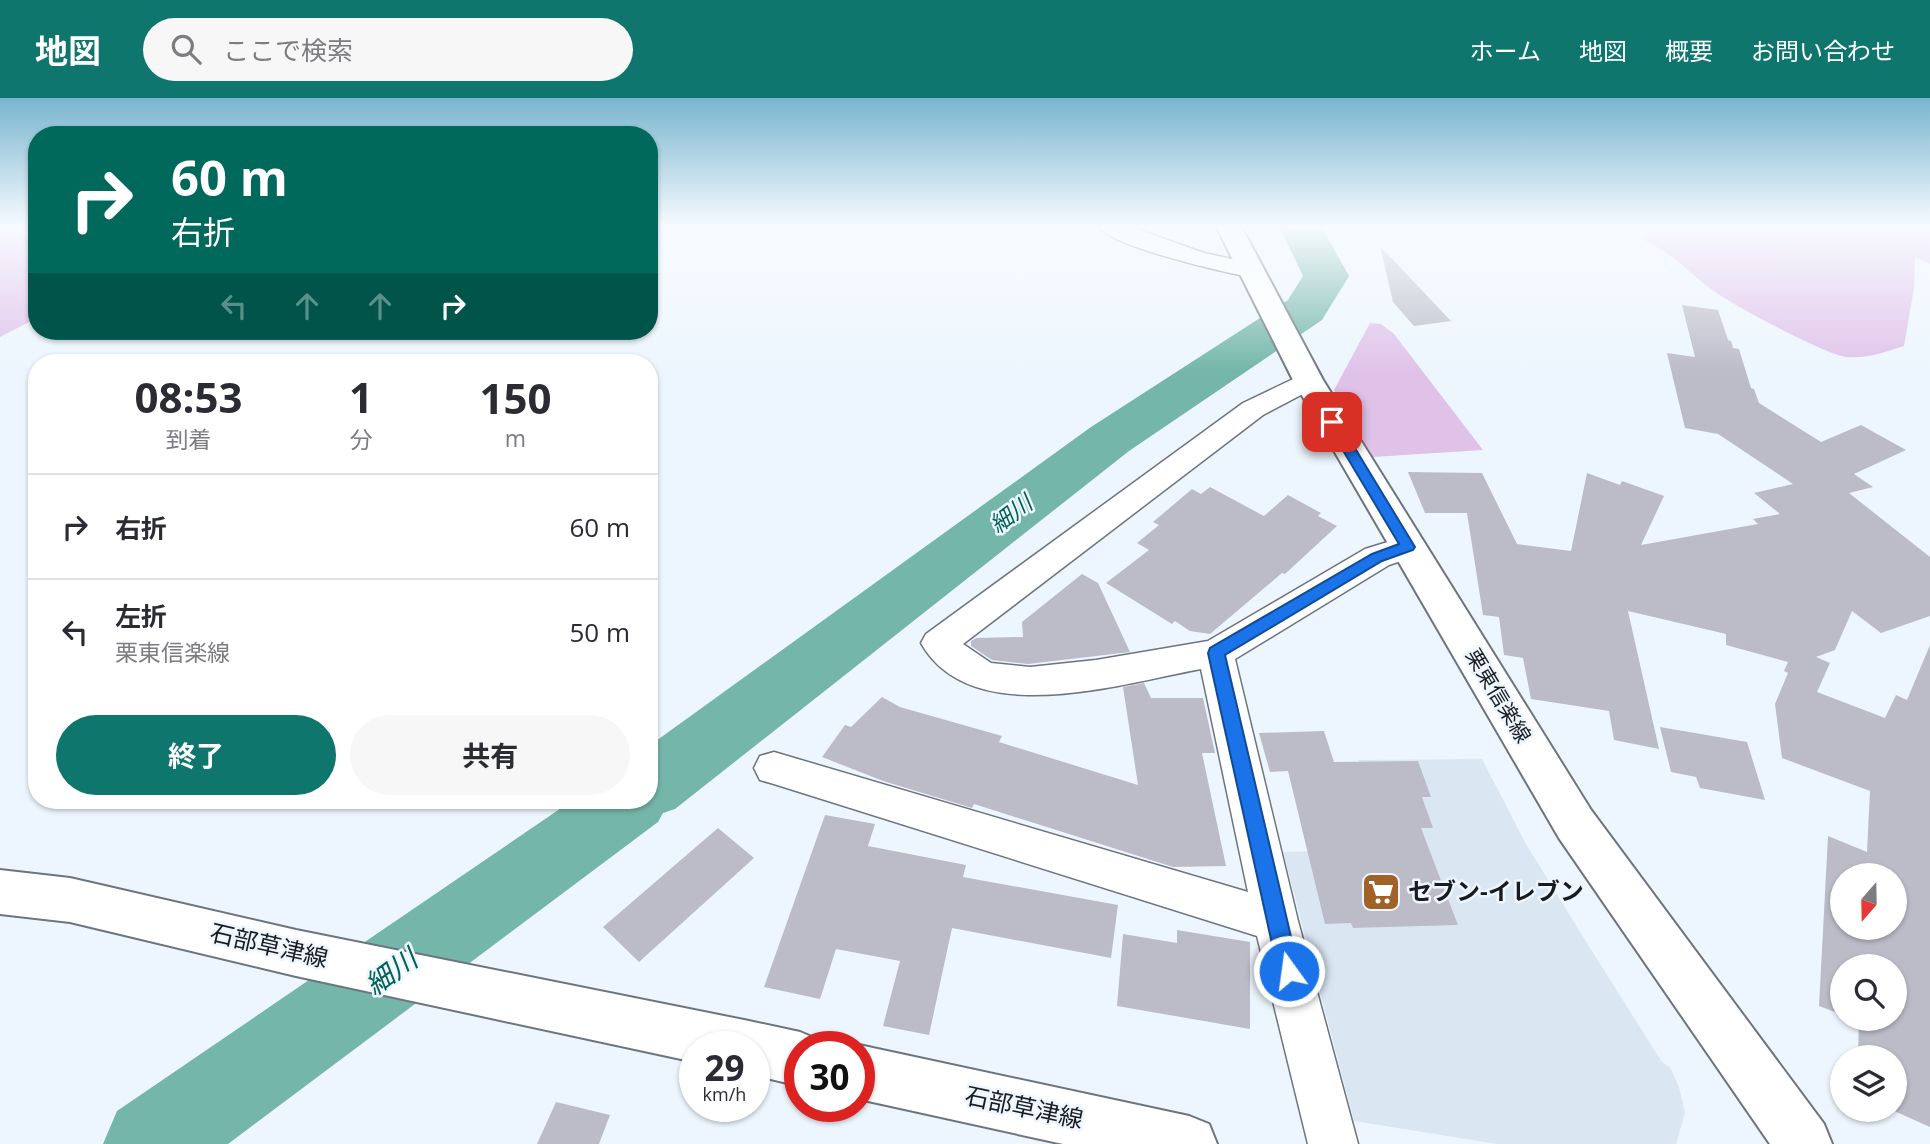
<!DOCTYPE html>
<html lang="ja">
<head>
<meta charset="utf-8">
<style>
	:root { --surface:#fff; --page:#f7f7f7; --text:#2b2b33; --muted:#7c7c81; --line:#e1e1e2; --accent:#0f766e }
	body { margin:0; font-family:"Open Sans","Noto Sans JP",sans-serif; background:var(--page); color:var(--text); height:100vh; display:flex; flex-direction:column; font-size:26px; white-space:nowrap }
	* { box-sizing:border-box; margin:0 }
	p { font-size:23px; color:var(--muted) }
	.icon { flex:none; width:38px; height:38px; fill:none; stroke:currentColor; stroke-width:2; stroke-linecap:round; stroke-linejoin:round }
	.map { position:relative; flex:1; overflow:hidden }
	.drawer { position:absolute; left:28px; top:256px; width:630px; height:455px; display:flex; flex-direction:column; background:var(--surface); border-radius:28px; box-shadow:0 2px 5px #0004 }
	.drawer>* { flex:none }
	.hud { position:absolute; left:28px; top:28px; width:630px; height:214px; border-radius:28px; box-shadow:0 2px 5px #0004; background:#00695c; color:#fff; overflow:hidden }
	.needle { width:46px; rotate:200deg }
	.tools { position:absolute; left:1830px; top:765px; display:grid; gap:14px }
	.tools a { display:grid; place-items:center; width:77px; height:77px; border-radius:50%; background:var(--surface); box-shadow:0 2px 5px #0004; font-size:35px }
	.speed { position:absolute; left:679px; top:933px; display:flex; gap:14px; font-size:35px; font-weight:700; text-align:center }
	.speed>* { display:grid; place-content:center; width:91px; height:91px; border-radius:50%; background:var(--surface); box-shadow:0 2px 5px #0004; line-height:1 }
	.speed small { font-size:18px; font-weight:400 }
	.speed .limit { border:10px solid #d22; background:#fff; color:#111 }
	.pin { position:absolute; display:grid; place-items:center; width:60px; height:60px; color:#fff; margin:-30px; border-radius:14px; box-shadow:0 4px 10px #0006 }
	.me { position:absolute; width:77px; margin:-38px; rotate:346deg; stroke-linejoin:round; filter:drop-shadow(0 0 5px #0008) }
	.turn { display:flex; align-items:center; gap:24px; height:147px; padding:0 28px; font-size:32px }
	.turn .icon { width:91px; height:91px; stroke-width:2.5 }
	.turn b { display:block; font-size:49px; line-height:60px }
	.lanes { display:flex; align-items:center; height:66px; padding:0 28px; background:#0003; justify-content:center; gap:35px; direction:ltr }
	.lanes .off { opacity:.35 }
	.eta { display:flex; justify-content:space-evenly; align-items:center; height:119px; text-align:center }
	.eta b { font-size:42px; font-weight:700; line-height:49px }
	.cta { display:flex; gap:14px; margin-top:auto; padding:14px 28px }
	.cta a { flex:1; height:80px; border-radius:42px; background:var(--accent); color:#fff; font-size:28px; font-weight:700; line-height:80px; text-align:center }
	.cta a+a { background:var(--page); color:var(--text) }
	ul { padding:0; list-style:none }
	li { display:flex; align-items:center; gap:21px; height:105px; padding:0 28px; border-top:2px solid var(--line) }
	li div { flex:1 }
	li b { display:block; font-size:26px }
	li em { font-style:normal }
	header { display:flex; align-items:center; gap:42px; box-sizing:border-box; height:98px; padding:0 35px; background:var(--accent); color:#fff }
	header strong { font-size:33px }
	nav { display:flex; gap:38px; margin-inline-start:auto; font-size:24px }
	.search { width:490px; height:63px; background:var(--page); display:flex; align-items:center; gap:18px; box-sizing:border-box; padding:0 24px; border-radius:38px; color:var(--muted); font-size:26px }
	.map>svg:first-child { display:block }
	.built { fill:#dae7f3 }
	.green { fill:#e0c2e9 }
	.lines { fill:none; stroke-linecap:round; stroke-linejoin:round }
	.river { fill:#74b6a9; fill-rule:evenodd }
	.building { fill:#bcbcc9; fill-rule:evenodd }
	.minor-casing { stroke:#6c757e; stroke-width:3 }
	.major-casing { stroke:#6c757e; stroke-width:4 }
	.minor { fill:#fff; fill-rule:evenodd }
	.major { fill:#fff; fill-rule:evenodd }
	.route { fill:#1a73e8; stroke:#114b97; stroke-width:2 }
	.labels { text-anchor:middle; stroke-width:5; stroke-linejoin:round; paint-order:stroke }
	.street-label { font-size:21px; fill:#181c20; stroke:#edf6fe }
	.water-label { font-size:23px; font-style:italic; fill:#026256; stroke:#edf6fe }
	.near-poi-label { font-size:24px; font-weight:bold; fill:#181c20; stroke:#edf6fe; text-anchor:start }
	.near-street-label { font-size:24px; fill:#181c20; stroke:#edf6fe }
	.near-water-label { font-size:28px; font-style:italic; fill:#026256; stroke:#edf6fe }
</style>
</head>
<body>
<header>
<strong>地図</strong>
<div class="search"><svg class="icon" aria-label="search" viewBox="0 0 24 24"><circle cx="10" cy="10" r="6"/><path d="M15 15l6 6"/></svg>ここで検索</div>
<nav><a>ホーム</a><a>地図</a><a>概要</a><a>お問い合わせ</a></nav>
</header>
<div class="map">
<svg width="1930" height="1046" viewBox="0 0 1930 1046">
	<rect width="100%" height="100%" fill="#edf6fe"/>
	<path class="built" d="M1482,661L1526,746L1590,850L1662,964L1670,969L1679,989L1685,1015L1676,1046H1497L1354,1023L1283,754L1391,751L1358,662Z"/>
	<path class="green" d="M0,128H37V220L0,239Z
		M1649,128H1930V166L1915,159L1914,190L1904,248C1885,254 1866,261 1846,259C1824,256 1730,206 1711,191C1687,174 1674,156 1646,143Z
		M1370,225L1381,226L1394,236L1483,352L1373,359L1334,292Z"/>
	<g class="lines">
		<path class="river" d="M1279,128H1321L1349,178L1322,222L1129,353L675,711L663,715L658,724L228,1046H103L117,1013L573,702H649V648L1091,329L1288,202L1303,178Z"/>
	</g>
	<path class="building" d="M1380,148L1451,223L1414,228L1393,204Z
		M1682,207L1718,212L1728,242L1731,243L1733,250L1739,251L1751,290L1754,291L1759,305L1821,344L1861,327L1906,352L1854,376L1873,389L1849,395L1930,459V518L1881,535L1852,513L1835,552L1816,559L1830,565L1817,594L1885,620L1896,597L1907,602L1930,547V1029L1892,1012H1895V959H1858L1859,923L1853,920H1895V868H1843V917L1819,908L1828,738L1867,754L1870,693L1782,660L1775,606L1788,575L1784,573L1788,564L1726,547V536L1628,513L1659,651L1614,642L1609,613L1531,601L1523,560L1504,557L1499,519L1483,517L1467,415H1425L1408,374L1482,375L1517,446L1571,453L1587,375L1620,387L1622,383L1664,398L1641,447L1758,426L1753,421L1780,416L1754,395L1793,386L1718,336L1685,330L1667,255L1695,259ZM1843,777H1895V830H1843Z
		M1210,389L1264,418L1288,397L1321,415L1318,418L1337,428L1285,476L1282,475L1210,536L1190,533L1175,523L1172,526L1106,485L1149,452L1137,445L1159,427L1153,424L1192,391L1201,396Z
		M1082,476L1098,485L1130,554L1028,566L992,562L971,548V543L976,540L1023,539L1022,524Z
		M1144,585L1151,600H1203L1215,655H1202L1226,768L1173,769L974,706L972,710L883,683L822,659L845,627L851,629L882,599L900,609L1002,638L999,644L1138,687L1123,589Z
		M1660,629L1747,644L1765,702L1700,690L1696,679L1671,674Z
		M1324,633L1334,664L1418,663L1431,699H1422L1433,730H1421L1458,827L1353,830L1351,825L1325,826L1288,673L1270,674L1259,635Z
		M825,717L875,726L868,748L966,767L963,779L1118,807L1111,860L952,830L929,937L883,928L900,863L836,851L820,901L764,889Z
		M718,730L754,760L639,864L603,829Z
		M1177,832L1250,844V931L1117,908L1123,836L1177,845Z
		M556,1004L610,1017L599,1046H537Z"/>
	<g class="lines">
		<defs>
			<path id="minor" d="M1098,128H1128L1204,155L1259,167L1262,172L1259,177L1250,179C1223,174 1109,148 1098,128Z
				M1308,274L1318,276L1322,282L1318,288L1263,317L963,546L991,565L1030,569L1096,562L1208,543L1365,451L1407,438L1419,441L1423,449L1419,457L1389,467L1235,561L1298,823L1358,1046H1308L1257,838L774,686L760,682L754,670L760,658L774,654L1248,794L1201,571C1123,585 971,634 921,545L926,536L1243,305Z"/>
			<path id="major" d="M1216,128H1241L1323,282L1591,712L1824,1026L1832,1046H1770L1559,740L1293,282Z
				M0,772L70,780L296,832L744,922L800,934L819,942L821,948H800V988L754,977V948H695V964L296,878L70,824L0,816Z
				M859,947L1189,1018L1209,1026L1217,1046H1063L859,1001V948H856Z"/>
		</defs>
		<use href="#minor" class="minor-casing"/>
		<use href="#major" class="major-casing"/>
		<use href="#minor" class="minor"/>
		<use href="#major" class="major"/>
	</g>
	<linearGradient id="sky" x2="0" y2="1"><stop stop-color="#79b5cf"/><stop offset="0.47" stop-color="#f7fbff"/><stop offset="1" stop-color="#f7fbff" stop-opacity="0"/></linearGradient>
	<rect width="1930" height="274" fill="url(#sky)"/>
	<path class="route" d="M1332,320L1339,324L1415,449L1413,452L1382,463L1225,557L1299,873L1296,880L1289,883L1281,880L1278,873L1208,555L1210,550L1372,456L1399,446L1326,324Z"/>
	<defs>
		<symbol id="supermarket-square" viewBox="-11 -11 22 22"><rect x="-9" y="-9" width="18" height="18" rx="4" fill="#a06227" stroke="#edf6fe"/><path d="M-6-5.5h2.5l.6 2H6L4.5 2H-2.5L-4.4-4H-6ZM-1.5 3.2a1.3 1.3 0 1 0 .1 0ZM3 3.2a1.3 1.3 0 1 0 .1 0Z" fill="#fff"/></symbol>
	</defs>
	<g fill-rule="evenodd">
		<use href="#supermarket-square" x="1359" y="772" width="44" height="44"/>
	</g>
	<g class="labels">
		<g class="street-label">
			<text transform="translate(1498 598) rotate(59)" y="7">栗東信楽線</text>
		</g>
		<g class="water-label">
			<text transform="translate(1011 416) rotate(-37)" y="8">細川</text>
		</g>
		<g class="near-poi-label">
			<text x="1408" y="802">セブン-イレブン</text>
		</g>
		<g class="near-street-label">
			<text transform="translate(269 848) rotate(13)" y="8">石部草津線</text>
			<text transform="translate(1024 1010) rotate(12)" y="8">石部草津線</text>
		</g>
		<g class="near-water-label">
			<text transform="translate(391 874) rotate(-36)" y="10">細川</text>
		</g>
	</g>
</svg>
<div class="tools">
<a><svg class="needle" viewBox="-14 -14 28 28"><path d="M0-13l5 13h-10z" fill="#e53935"/><path d="M0 13l5-13h-10z" fill="#7c7c81"/></svg></a>
<a><svg class="icon" aria-label="search" viewBox="0 0 24 24"><circle cx="10" cy="10" r="6"/><path d="M15 15l6 6"/></svg></a>
<a><svg class="icon" aria-label="layers" viewBox="0 0 24 24"><path d="M12 4l9 5-9 5-9-5zM3 14l9 5 9-5"/></svg></a>
</div>
<div class="speed"><div>29<small>km/h</small></div><div class="limit">30</div></div>
<div class="pin" style="left:1332px;top:324px;background:#d93025"><svg class="icon" aria-label="arrive" viewBox="0 0 24 24"><path d="M6 21V4h12l-3 4 3 4H6"/></svg></div>
<svg class="me" style="left:1289px;top:873px" viewBox="-20 -20 40 40"><circle r="17" fill="#1a73e8" stroke="#fff" stroke-width="3"/><path d="M0-11L8 9 0 5-8 9z" fill="#fff"/></svg>
<div class="hud">
<div class="turn"><svg class="icon" aria-label="right" viewBox="0 0 24 24"><path d="M7 20v-9h11M14 6l5 5-5 5"/></svg><div><b>60 m</b>右折</div></div>
<div class="lanes"><svg class="icon off" aria-label="left" viewBox="0 0 24 24"><path d="M17 20v-9H6M10 6l-5 5 5 5"/></svg><svg class="icon off" aria-label="ahead" viewBox="0 0 24 24"><path d="M12 20V5M6 11l6-6 6 6"/></svg><svg class="icon off" aria-label="ahead" viewBox="0 0 24 24"><path d="M12 20V5M6 11l6-6 6 6"/></svg><svg class="icon" aria-label="right" viewBox="0 0 24 24"><path d="M7 20v-9h11M14 6l5 5-5 5"/></svg></div>
</div>
<section class="drawer">
<div class="eta">
<div><b>08:53</b><p>到着</p></div>
<div><b>1</b><p>分</p></div>
<div><b>150</b><p>m</p></div>
</div>
<ul>
<li><svg class="icon" aria-label="right" viewBox="0 0 24 24"><path d="M7 20v-9h11M14 6l5 5-5 5"/></svg><div><b>右折</b></div><em>60 m</em></li>
<li><svg class="icon" aria-label="left" viewBox="0 0 24 24"><path d="M17 20v-9H6M10 6l-5 5 5 5"/></svg><div><b>左折</b><p>栗東信楽線</p></div><em>50 m</em></li>
</ul>
<div class="cta"><a>終了</a><a>共有</a></div>
</section>
</div>
</body>
</html>
